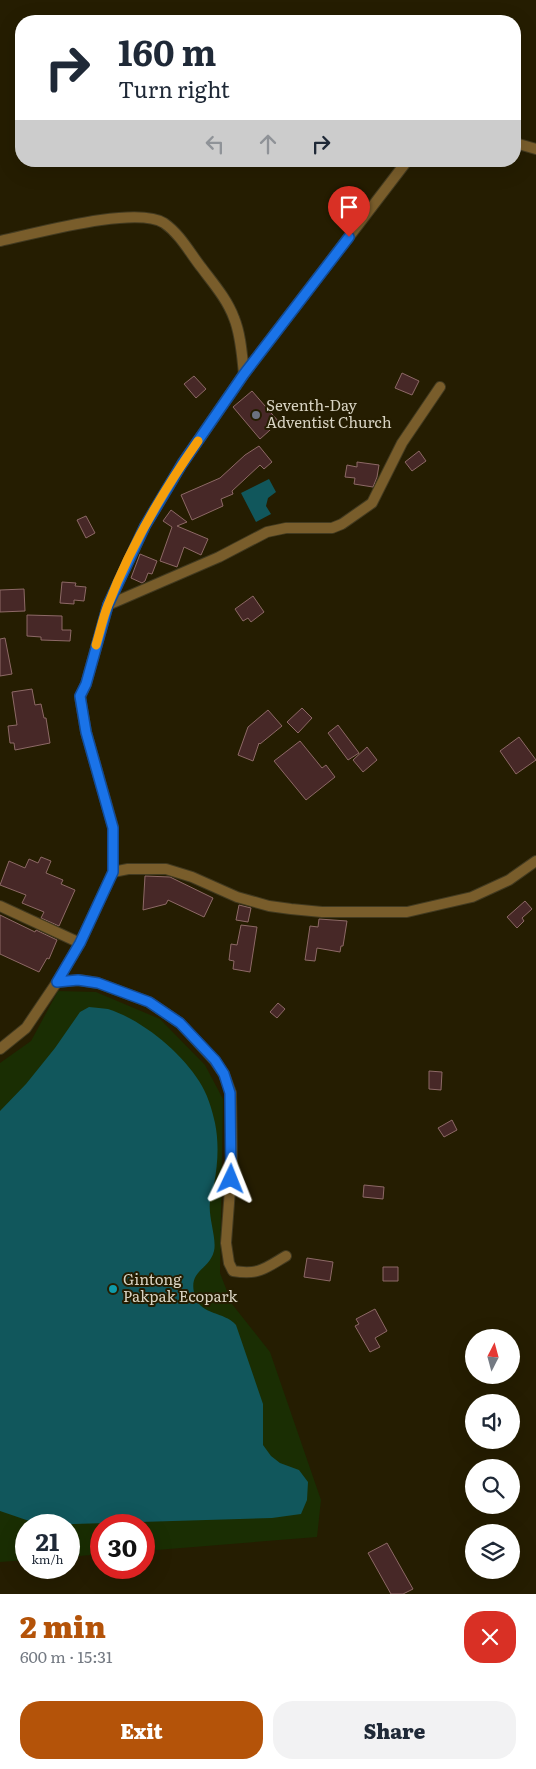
<!DOCTYPE html>
<html lang="en">
<head>
<meta charset="utf-8">
<style>
	:root { --surface:#fff; --page:#f2f2f3; --text:#1f2937; --muted:#747a83; --accent:#b45309 }
	body { margin:0; font-family:Literata,serif; background:var(--page); color:var(--text); height:100vh; display:flex; flex-direction:column; font-size:19px; white-space:nowrap }
	* { box-sizing:border-box; margin:0 }
	p { font-size:16px; color:var(--muted) }
	.icon { flex:none; width:28px; height:28px; fill:none; stroke:currentColor; stroke-width:2; stroke-linecap:round; stroke-linejoin:round }
	.map { position:relative; height:1594px; overflow:hidden }
	.panel { display:flex; flex-direction:column; background:var(--surface); flex:1 }
	.panel>* { flex:none }
	.top-card { position:absolute; left:15px; top:15px; width:506px; height:152px; border-radius:20px; box-shadow:0 5px 20px #0002; background:#fff; color:var(--text); overflow:hidden }
	.needle { width:32px; rotate:6deg }
	.tools { position:absolute; left:465px; top:1329px; display:grid; gap:10px }
	.tools a { display:grid; place-items:center; width:55px; height:55px; border-radius:50%; background:var(--surface); box-shadow:0 5px 20px #0002; font-size:25px }
	.speed { position:absolute; left:15px; top:1514px; display:flex; gap:10px; font-size:25px; font-weight:700; text-align:center }
	.speed>* { display:grid; place-content:center; width:65px; height:65px; border-radius:50%; background:var(--surface); box-shadow:0 5px 20px #0002; line-height:1 }
	.speed small { font-size:12px; font-weight:400 }
	.speed .limit { border:8px solid #d22; background:#fff; color:#111 }
	.pin { position:absolute; display:grid; place-items:center; width:42px; height:42px; color:#fff; margin:-51px -21px; border-radius:50% 50% 50% 0; rotate:-45deg; box-shadow:0 0 5px #0007 }
	.pin .icon { rotate:45deg }
	.me { position:absolute; width:55px; margin:-28px; rotate:2deg; stroke-linejoin:round; filter:drop-shadow(0 0 4px #0008) }
	.turn { display:flex; align-items:center; gap:18px; height:105px; padding:0 20px; font-size:22px }
	.turn .icon { width:65px; height:65px; stroke-width:2.5 }
	.turn b { display:block; font-size:35px; line-height:42px }
	.lanes { display:flex; align-items:center; height:48px; padding:0 20px; background:#0003; justify-content:center; gap:25px; direction:ltr }
	.lanes .off { opacity:.35 }
	.round { display:grid; place-items:center; flex:none; width:52px; height:52px; border-radius:20px; background:var(--page) }
	.summary { display:flex; align-items:center; justify-content:space-between; height:85px; padding:0 20px }
	h1 { font-size:30px; font-weight:800; line-height:38px; color:var(--accent) }
	.cta { display:flex; gap:10px; margin-top:auto; padding:10px 20px }
	.cta a { flex:1; height:58px; border-radius:20px; background:var(--accent); color:#fff; font-size:20px; font-weight:800; line-height:58px; text-align:center }
	.cta a+a { background:var(--page); color:var(--text) }
	.map>svg:first-child { display:block }
	.green { fill:#1a2e03 }
	.water { fill:#11575c }
	.building { fill:#472827; stroke:#8d6966 }
	.lines { fill:none; stroke-linecap:round; stroke-linejoin:round }
	.minor-casing { stroke:#423a20; stroke-width:12 }
	.tertiary-casing { stroke:#423a20; stroke-width:12 }
	.minor { stroke:#795d2b; stroke-width:10 }
	.tertiary { stroke:#795d2b; stroke-width:10 }
	.route-casing { stroke:#114b97; stroke-width:12 }
	.route { stroke:#1a73e8; stroke-width:9 }
	.slow { stroke:#f59e0b; stroke-width:9 }
	.worship-dot { fill:#6b7280; stroke:#251d01; stroke-width:2 }
	.culture-dot { fill:#0f9aa8; stroke:#251d01; stroke-width:2 }
	.labels { text-anchor:middle; stroke-width:4; stroke-linejoin:round; paint-order:stroke }
	.poi-label { font-size:15px; fill:#d8d3c2; stroke:#251d01; text-anchor:start }
</style>
</head>
<body>
<div class="map">
<svg width="536" height="1594" viewBox="0 0 536 1594">
	<rect width="100%" height="100%" fill="#251d01"/>
	<path class="green" d="M58,991L96,992L160,1019L205,1065L223,1099L220,1273L232,1304L270,1352L321,1500L317,1537L144,1551V1525H101V1554L69,1557V1525H26V1560L0,1562V1063L31,1041Z"/>
	<path class="water" d="M269,479L276,492L268,498L266,506L271,514L256,522L241,493Z
		M89,1007C96,1008 102,1008 108,1009C142,1020 180,1051 199,1081C207,1093 212,1109 215,1123C219,1142 218,1165 214,1184C213,1190 210,1196 210,1202C208,1217 217,1239 214,1251C209,1271 187,1270 195,1296C201,1316 224,1311 236,1325L263,1404V1445L271,1456L280,1463L299,1470L308,1482L307,1500L301,1514L272,1518L41,1525L0,1511V1111L26,1084L55,1048L80,1012Z"/>
	<path class="building" d="M402,373L419,381L412,395L395,388Z
		M194,376L206,389L196,398L184,384Z
		M252,391L279,422L260,439L233,407Z
		M259,446L272,462L264,469L260,465L232,491L233,494L221,499L223,506L192,520L181,495L220,478L245,455Z
		M419,451L426,461L412,471L405,462Z
		M357,462L379,465L377,477L373,487L354,484L355,478L345,477L347,465L357,467Z
		M171,510L187,522L177,526L208,539L201,555L184,547L177,567L160,561L172,527L163,521Z
		M86,516L95,533L86,538L77,520Z
		M140,554L157,561L152,574L148,573L145,581L142,583L131,578Z
		M62,582L76,583L75,586L86,587L84,601L74,600V604L60,603Z
		M24,589L25,611L0,612V590Z
		M253,596L264,612L251,622L248,618L243,621L235,609Z
		M27,615L62,616V630H71L70,641L41,640V637L27,636Z
		M5,638L12,674L0,676V639Z
		M32,689L35,705L41,704L44,718H46L50,743L15,750L14,743H10L8,726L17,725L12,692Z
		M302,708L312,718L298,733L287,722Z
		M268,710L282,726L260,744L259,743L253,761L238,755L248,727Z
		M338,725L359,753L348,760L328,733Z
		M519,737L536,760L516,774L500,751Z
		M300,741L322,768L326,765L335,777L306,800L274,761Z
		M367,747L377,760L363,772L353,760Z
		M41,857L51,861L46,873L63,880L61,884L75,890L59,926L41,918L44,912L22,903L26,895L0,885L9,861L25,868L29,859L38,863Z
		M145,876L170,877L213,898L204,917L168,900L166,904L143,910Z
		M525,901L532,909L522,918L524,921L517,928L507,917Z
		M239,905L251,908L248,922L236,920Z
		M0,915L35,932L36,930L57,940L49,959L47,958L39,972L0,954Z
		M319,919L347,921L343,946H341L340,952L317,948L315,961L305,960L310,926L318,927Z
		M241,925L257,927L250,972L233,969L234,961L229,960L231,944L237,945Z
		M278,1003L285,1009L277,1018L270,1012Z
		M429,1071L442,1072L441,1090L429,1089Z
		M452,1120L457,1130L444,1137L438,1128Z
		M364,1185L384,1187L383,1199L363,1197Z
		M307,1258L333,1262L330,1281L304,1277Z
		M383,1267H398V1281H383Z
		M375,1309L387,1331L375,1338L380,1347L370,1352L355,1326L359,1324L356,1319Z
		M387,1543L413,1589L403,1594H391L368,1553Z"/>
	<g class="lines">
		<defs>
			<path id="minor" d="M515,143L536,149
				M0,241C34,234 136,205 164,223C180,234 190,253 201,267C213,283 227,299 234,318C241,335 242,356 244,374
				M244,374L407,161
				M108,605L219,557L267,532L286,528H332L342,524L372,503L402,443L440,387
				M113,872L128,869H166L192,877L237,897L269,906L291,909L322,912H407L472,897L509,880L536,861
				M0,906L80,943
				M57,982L79,980L98,983L149,1002L180,1023L215,1061L224,1074L231,1093L232,1163L226,1243L229,1263L233,1271C259,1275 264,1269 286,1256"/>
			<path id="tertiary" d="M0,1049L26,1028L57,982L80,943L113,872V827L86,732L80,697L86,684L108,605L145,526L182,464L244,374"/>
		</defs>
		<use href="#minor" class="minor-casing"/>
		<use href="#tertiary" class="tertiary-casing"/>
		<use href="#minor" class="minor"/>
		<use href="#tertiary" class="tertiary"/>
	</g>
	<g class="lines">
		<defs>
			<path id="route" d="M231,1179L230,1093L224,1074L215,1060L180,1023L149,1002L98,983L78,980L57,982L80,943L113,872V828L86,732L80,696L86,684L108,605L145,526L182,464L244,374L349,237"/>
		</defs>
		<use href="#route" class="route-casing"/>
		<use href="#route" class="route"/>
		<path class="slow" d="M96,645C100,632 103,617 108,605C130,547 163,491 198,441"/>
	</g>
	<circle class="worship-dot" cx="256" cy="415" r="5"/>
	<circle class="culture-dot" cx="113" cy="1289" r="5"/>
	<g class="labels">
		<g class="poi-label">
			<text x="266" y="411">Seventh-Day<tspan x="266" dy="17">Adventist Church</tspan></text>
			<text x="123" y="1285">Gintong<tspan x="123" dy="17">Pakpak Ecopark</tspan></text>
		</g>
	</g>
</svg>
<div class="tools">
<a><svg class="needle" viewBox="-14 -14 28 28"><path d="M0-13l5 13h-10z" fill="#e53935"/><path d="M0 13l5-13h-10z" fill="#747a83"/></svg></a>
<a><svg class="icon" aria-label="sound" viewBox="0 0 24 24"><path d="M4 9h4l5-4v14l-5-4H4zM17 9q2 3 0 6"/></svg></a>
<a><svg class="icon" aria-label="search" viewBox="0 0 24 24"><circle cx="10" cy="10" r="6"/><path d="M15 15l6 6"/></svg></a>
<a><svg class="icon" aria-label="layers" viewBox="0 0 24 24"><path d="M12 4l9 5-9 5-9-5zM3 14l9 5 9-5"/></svg></a>
</div>
<div class="speed"><div>21<small>km/h</small></div><div class="limit">30</div></div>
<div class="pin" style="left:349px;top:237px;background:#d93025"><svg class="icon" aria-label="arrive" viewBox="0 0 24 24"><path d="M6 21V4h12l-3 4 3 4H6"/></svg></div>
<svg class="me" style="left:231px;top:1179px" viewBox="-20 -20 40 40"><path d="M0-17L14 15 0 8-14 15z" fill="#1a73e8" stroke="#fff" stroke-width="4"/></svg>
<div class="top-card">
<div class="turn"><svg class="icon" aria-label="right" viewBox="0 0 24 24"><path d="M7 20v-9h11M14 6l5 5-5 5"/></svg><div><b>160 m</b>Turn right</div></div>
<div class="lanes"><svg class="icon off" aria-label="left" viewBox="0 0 24 24"><path d="M17 20v-9H6M10 6l-5 5 5 5"/></svg><svg class="icon off" aria-label="ahead" viewBox="0 0 24 24"><path d="M12 20V5M6 11l6-6 6 6"/></svg><svg class="icon" aria-label="right" viewBox="0 0 24 24"><path d="M7 20v-9h11M14 6l5 5-5 5"/></svg></div>
</div>
</div>
<section class="panel">
<div class="summary"><div><h1>2 min</h1><p>600 m · 15:31</p></div><a class="round" style="background:#d93025;color:#fff"><svg class="icon" aria-label="close" viewBox="0 0 24 24"><path d="M6 6l12 12M18 6L6 18"/></svg></a></div>
<div class="cta"><a>Exit</a><a>Share</a></div>
</section>
</body>
</html>
